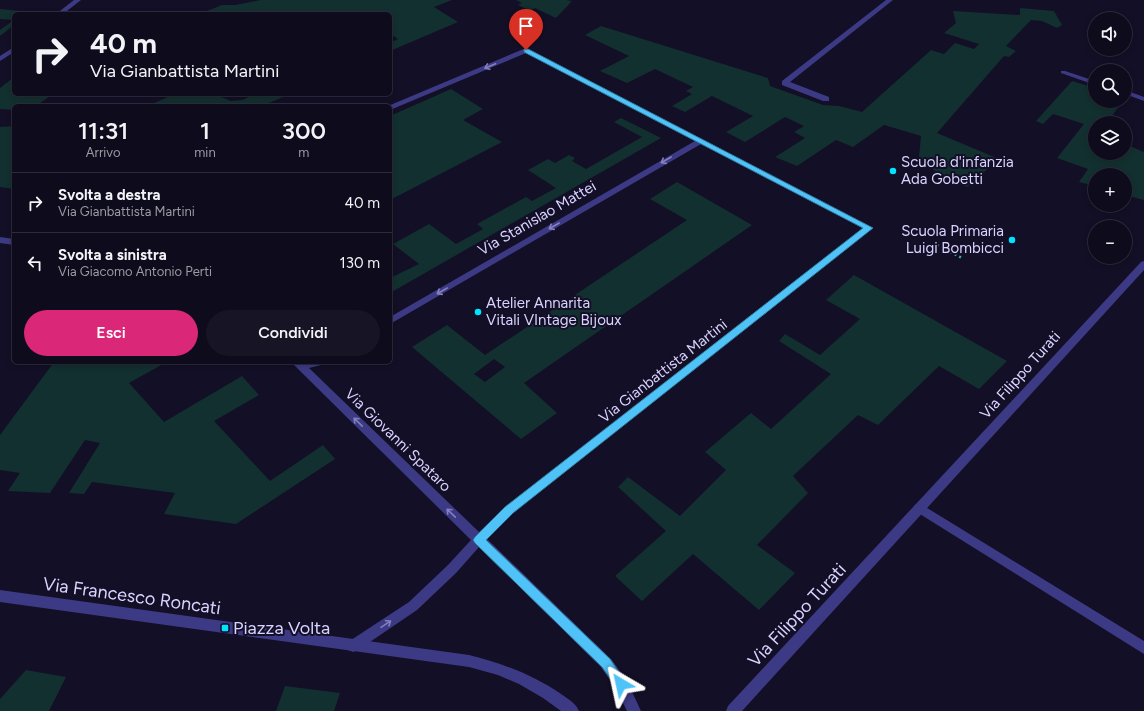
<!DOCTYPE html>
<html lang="it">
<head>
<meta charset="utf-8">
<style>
	:root { --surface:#0e0b1c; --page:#171425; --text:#f1f3f6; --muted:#9b9ba3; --line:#2e2b3b; --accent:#db2777 }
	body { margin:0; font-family:Figtree,sans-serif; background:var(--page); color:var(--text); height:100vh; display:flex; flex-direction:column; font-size:15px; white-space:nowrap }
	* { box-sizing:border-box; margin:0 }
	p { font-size:13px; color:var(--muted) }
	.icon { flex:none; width:22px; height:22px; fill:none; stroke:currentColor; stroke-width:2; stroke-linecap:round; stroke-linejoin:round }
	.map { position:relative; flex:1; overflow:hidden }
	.side { position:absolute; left:12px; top:104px; width:380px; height:260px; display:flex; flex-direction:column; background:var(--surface); border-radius:6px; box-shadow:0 2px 6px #0003,0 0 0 1px var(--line) }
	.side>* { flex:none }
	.hud { position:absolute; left:12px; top:12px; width:380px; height:84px; border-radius:6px; box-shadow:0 2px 6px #0003,0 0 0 1px var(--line); background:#0e0b1c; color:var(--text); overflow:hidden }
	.tools { position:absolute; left:1088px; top:12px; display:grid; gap:8px }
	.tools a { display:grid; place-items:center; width:44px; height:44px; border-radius:50%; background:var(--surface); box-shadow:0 2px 6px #0003,0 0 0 1px var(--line); font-size:20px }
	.pin { position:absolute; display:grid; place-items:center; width:34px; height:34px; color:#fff; margin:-41px -17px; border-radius:50% 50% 50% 0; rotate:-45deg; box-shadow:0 0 4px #0007 }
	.pin .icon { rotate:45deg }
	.me { position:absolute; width:44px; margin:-22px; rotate:324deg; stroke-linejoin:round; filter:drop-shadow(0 0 3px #0008) }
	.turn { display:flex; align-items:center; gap:14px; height:84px; padding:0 12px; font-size:18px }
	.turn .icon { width:52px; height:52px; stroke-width:2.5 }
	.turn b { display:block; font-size:28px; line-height:34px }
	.eta { display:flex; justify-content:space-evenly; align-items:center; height:68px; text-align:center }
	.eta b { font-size:24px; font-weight:600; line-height:28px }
	.button { display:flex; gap:8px; margin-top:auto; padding:8px 12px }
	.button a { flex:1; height:46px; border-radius:24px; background:var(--accent); color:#fff; font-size:16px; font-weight:600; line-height:46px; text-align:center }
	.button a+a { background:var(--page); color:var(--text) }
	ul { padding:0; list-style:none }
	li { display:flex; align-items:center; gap:12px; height:60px; padding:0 12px; border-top:1px solid var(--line) }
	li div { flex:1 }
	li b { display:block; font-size:15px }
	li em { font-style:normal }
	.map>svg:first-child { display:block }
	.green { fill:#12302f; fill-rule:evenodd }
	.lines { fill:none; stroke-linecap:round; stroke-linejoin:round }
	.path { stroke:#2fb8b0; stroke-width:2.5; stroke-dasharray:2 3; stroke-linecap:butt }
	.service { fill:#3d3a85; fill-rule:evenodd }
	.minor { fill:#3d3a85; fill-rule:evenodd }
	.tertiary { fill:#3d3a85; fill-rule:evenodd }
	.oneway { stroke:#837fbc }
	.route { fill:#4fc3f7; stroke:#337fa1 }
	.poi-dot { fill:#00e5ff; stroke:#130f26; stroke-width:1.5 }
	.labels { text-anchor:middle; stroke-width:4; stroke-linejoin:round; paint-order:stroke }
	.poi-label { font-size:15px; fill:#d9d4ff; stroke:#130f26; text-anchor:start }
	.street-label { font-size:15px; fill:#d9d4ff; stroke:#130f26 }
	.near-street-label { font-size:18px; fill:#d9d4ff; stroke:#130f26 }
	.near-poi-label { font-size:18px; fill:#d9d4ff; stroke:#130f26; text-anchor:start }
</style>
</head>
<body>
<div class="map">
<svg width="1144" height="711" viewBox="0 0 1144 711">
	<rect width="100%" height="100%" fill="#130f26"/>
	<path class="green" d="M261,0H452L434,7L458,22L390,51V43L398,39L390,34V14H199L222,5H235Z
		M516,0H566L572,1L556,18L535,8L530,11L518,5L522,3Z
		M1020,8L1054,11L1062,25L1057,28L1042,21L1031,20L1006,46L1016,51L1009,57L1004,56L937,133L999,159L967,187L944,179L919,157L921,136L884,125L853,147L836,140L797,166L775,157L805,138L794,132L804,126L785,117L745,142L726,132L753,116L712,96L685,112L672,106L692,94L686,91L693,87L655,69L627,83L600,71L629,56L585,35L601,26L768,78L770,86L823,105L839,106L862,112L931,50L944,54L955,43L974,49L979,44L944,33L956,23L953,11L1020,15Z
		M0,9L31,12L28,14H14V25L0,36V30L14,20L0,19Z
		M14,77V94H53L36,106H14V110L0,109V88Z
		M1072,81L1095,88V101H1104L1119,106L1107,123H1095V153H1125V144L1144,152V200L1125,195V175H1095V186L1079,182L1088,169L1057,158L1084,124L1053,114L1043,124L1036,121Z
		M451,89L483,109L463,120L502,142L390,200V116Z
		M175,94H214L231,101L242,100L256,94H290L262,106H147Z
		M621,118L661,138L390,293V278L419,264L393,244L429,224L456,244L483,229L477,224L526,197L532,201L556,188L528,170L548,159L555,163L569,155L575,158L572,161L586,169L642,137L614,122Z
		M14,126V189L0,187V127Z
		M677,182L752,225L524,383L557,413L521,439L412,347L447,325L485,355L687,220L650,199ZM494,359L505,367L485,382L474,374Z
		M854,275L1007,361L979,389L939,366L878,425L858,415L793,476L808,493L757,545L795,573L759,610L693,554L642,601L615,576L666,531L618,487L628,477L680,516L726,470L705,452L751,413L771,429L831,374L779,341L785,334L820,355L860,319L826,300Z
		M54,362H161L163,364L129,383L164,422L242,376L259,395L214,421L270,481L323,445L335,459L236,524L164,514L175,493L92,482L84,494L69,493L100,443L85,440L50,493L8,491L20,473L0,470V435Z
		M26,670L66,677L49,711H0V699Z
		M285,686L340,693L334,711H276Z"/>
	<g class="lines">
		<path class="path" d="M937,245L962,258L961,259"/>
		<path class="service" d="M886,0H893L790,82L829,97V101H823L782,85V81Z
			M1061,71H1065L1095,81V85L1061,73Z
			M1125,90L1144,97V101L1125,94Z
			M919,503L1144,641V654L915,511L913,508L915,505Z"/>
		<path class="minor" d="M74,0H81L63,14H56Z
			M14,47V52L0,61V56Z
			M526,48L873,228L513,513L487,539L611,659L626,679L641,711H627L616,689L601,667L479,547L456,573L417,610L358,650L353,652L348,650L346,646L348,642L409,602L448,565L471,540L291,362H322L321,365L309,368L479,532L505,507L863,228L701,144L390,324V317L695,141L526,53L390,110V106H388Z
			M0,237L14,239V245L0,243Z"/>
		<path class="tertiary" d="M1144,261V270L742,711H726L728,706L1141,262Z
			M0,590L469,655C502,663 533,675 561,694C568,699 576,703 579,711H561L543,698L519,684L498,675L469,667L0,602Z"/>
	</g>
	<defs><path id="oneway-shaft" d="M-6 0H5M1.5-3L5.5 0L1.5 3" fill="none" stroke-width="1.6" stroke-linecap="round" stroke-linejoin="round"/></defs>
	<g class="oneway">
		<use href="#oneway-shaft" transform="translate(490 66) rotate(157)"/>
		<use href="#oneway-shaft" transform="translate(666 160) rotate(150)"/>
		<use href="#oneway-shaft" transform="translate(554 226) rotate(150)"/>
		<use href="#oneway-shaft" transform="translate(442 291) rotate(150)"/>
		<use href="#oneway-shaft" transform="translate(358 422) rotate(-136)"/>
		<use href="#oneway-shaft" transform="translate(451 513) rotate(-136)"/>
		<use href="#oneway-shaft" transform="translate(386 624) rotate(-34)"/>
	</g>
	<path class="route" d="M524,49H528L873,228L513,513L486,540L610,659L627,684L626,688L621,690L617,688L602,667L475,543L473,540L475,537L505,507L863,228L524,52Z"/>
	<g class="poi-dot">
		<circle cx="893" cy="171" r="4"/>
		<circle cx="1012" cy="240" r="4"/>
		<circle cx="478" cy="312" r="4"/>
		<rect x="221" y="624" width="8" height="8" rx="2"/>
	</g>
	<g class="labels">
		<g class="poi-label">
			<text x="901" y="167">Scuola d'infanzia<tspan x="901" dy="17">Ada Gobetti</tspan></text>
			<text x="1004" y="236" text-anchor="end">Scuola Primaria<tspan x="1004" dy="17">Luigi Bombicci</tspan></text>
			<text x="486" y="308">Atelier Annarita<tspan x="486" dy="17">Vitali VIntage Bijoux</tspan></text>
		</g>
		<g class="street-label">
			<text transform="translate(537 218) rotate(-30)" y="5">Via Stanislao Mattei</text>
			<text transform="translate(663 371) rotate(-38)" y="5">Via Gianbattista Martini</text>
			<text transform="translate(1020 375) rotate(-48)" y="5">Via Filippo Turati</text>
			<text transform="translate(398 440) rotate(44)" y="5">Via Giovanni Spataro</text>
		</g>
		<g class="near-street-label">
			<text transform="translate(132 596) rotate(8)" y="6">Via Francesco Roncati</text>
			<text transform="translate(797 615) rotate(-47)" y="6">Via Filippo Turati</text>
		</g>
		<g class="near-poi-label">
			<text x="233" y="634">Piazza Volta</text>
		</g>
	</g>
</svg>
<div class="tools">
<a><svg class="icon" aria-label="sound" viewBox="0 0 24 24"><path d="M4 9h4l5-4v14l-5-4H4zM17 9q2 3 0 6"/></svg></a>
<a><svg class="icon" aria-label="search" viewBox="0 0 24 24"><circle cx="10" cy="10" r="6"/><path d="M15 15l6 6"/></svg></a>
<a><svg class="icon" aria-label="layers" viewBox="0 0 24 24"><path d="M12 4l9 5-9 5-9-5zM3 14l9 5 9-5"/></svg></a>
<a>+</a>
<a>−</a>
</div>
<div class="pin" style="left:526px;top:50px;background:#d93025"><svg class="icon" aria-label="arrive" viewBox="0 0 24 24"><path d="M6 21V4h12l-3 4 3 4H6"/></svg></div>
<svg class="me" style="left:621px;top:684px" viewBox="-20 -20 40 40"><path d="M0-17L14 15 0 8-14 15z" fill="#4fc3f7" stroke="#fff" stroke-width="4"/></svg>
<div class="hud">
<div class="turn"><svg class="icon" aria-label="right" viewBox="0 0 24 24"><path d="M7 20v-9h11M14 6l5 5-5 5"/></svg><div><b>40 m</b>Via Gianbattista Martini</div></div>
</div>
<section class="side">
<div class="eta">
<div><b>11:31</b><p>Arrivo</p></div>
<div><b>1</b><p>min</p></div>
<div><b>300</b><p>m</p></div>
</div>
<ul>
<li><svg class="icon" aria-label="right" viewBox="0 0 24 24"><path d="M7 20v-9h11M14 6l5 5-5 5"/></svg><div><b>Svolta a destra</b><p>Via Gianbattista Martini</p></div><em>40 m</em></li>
<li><svg class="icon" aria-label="left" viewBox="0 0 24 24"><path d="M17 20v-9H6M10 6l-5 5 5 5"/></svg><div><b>Svolta a sinistra</b><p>Via Giacomo Antonio Perti</p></div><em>130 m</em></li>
</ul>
<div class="button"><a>Esci</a><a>Condividi</a></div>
</section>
</div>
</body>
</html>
